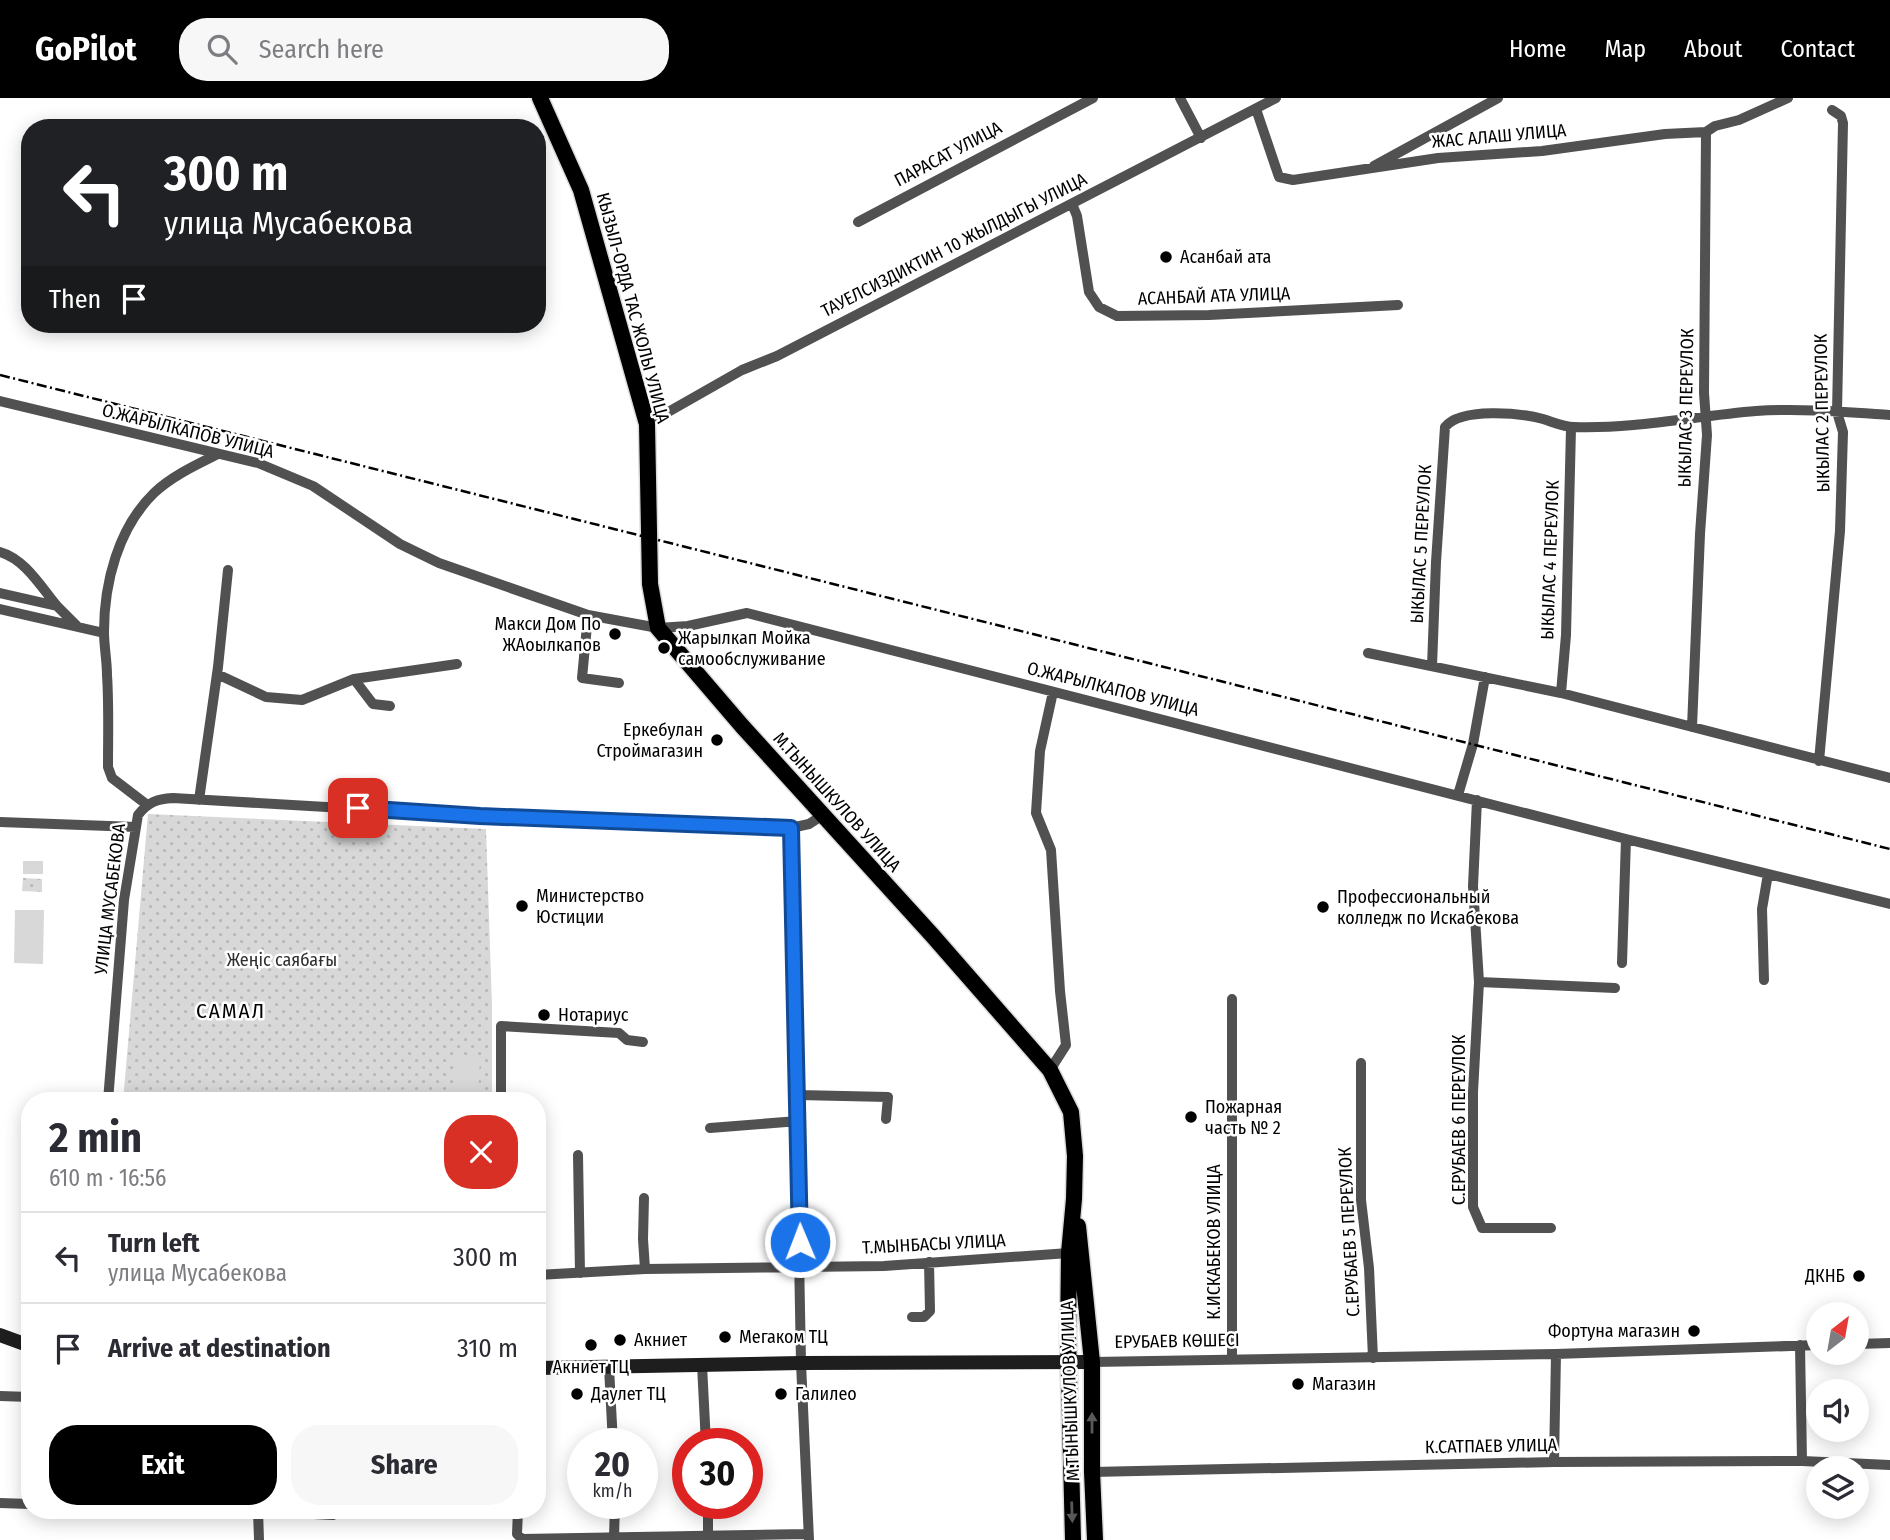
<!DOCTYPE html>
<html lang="en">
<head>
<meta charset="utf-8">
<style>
	:root { --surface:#fff; --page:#f7f7f7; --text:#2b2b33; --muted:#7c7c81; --line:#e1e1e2; --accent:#000 }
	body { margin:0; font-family:"Fira Sans Condensed",sans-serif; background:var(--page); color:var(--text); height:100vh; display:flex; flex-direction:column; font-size:26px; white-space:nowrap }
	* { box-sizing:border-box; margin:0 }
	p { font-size:23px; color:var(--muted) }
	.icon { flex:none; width:38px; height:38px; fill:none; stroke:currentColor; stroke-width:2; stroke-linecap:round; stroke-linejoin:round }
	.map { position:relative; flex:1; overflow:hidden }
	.drawer { position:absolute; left:21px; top:994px; width:525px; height:427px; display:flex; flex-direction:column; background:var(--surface); border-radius:28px; box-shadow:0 4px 18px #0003 }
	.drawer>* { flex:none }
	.top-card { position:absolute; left:21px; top:21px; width:525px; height:214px; border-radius:28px; box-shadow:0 4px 18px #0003; background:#202124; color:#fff; overflow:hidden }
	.needle { width:46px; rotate:31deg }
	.tools { position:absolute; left:1806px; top:1204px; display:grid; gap:14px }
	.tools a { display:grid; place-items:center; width:63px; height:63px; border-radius:50%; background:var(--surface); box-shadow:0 4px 18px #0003; font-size:35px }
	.speed { position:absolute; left:567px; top:1330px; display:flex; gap:14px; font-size:35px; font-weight:700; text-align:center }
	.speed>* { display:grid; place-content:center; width:91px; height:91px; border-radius:50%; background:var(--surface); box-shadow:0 4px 18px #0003; line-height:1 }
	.speed small { font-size:18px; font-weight:400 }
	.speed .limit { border:10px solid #d22; background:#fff; color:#111 }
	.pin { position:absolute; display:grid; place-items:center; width:60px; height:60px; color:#fff; margin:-30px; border-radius:14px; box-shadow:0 4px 10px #0006 }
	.me { position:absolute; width:77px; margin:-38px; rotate:359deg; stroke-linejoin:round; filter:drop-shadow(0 0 5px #0008) }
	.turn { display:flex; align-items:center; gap:24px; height:147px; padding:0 28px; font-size:32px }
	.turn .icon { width:91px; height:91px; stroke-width:2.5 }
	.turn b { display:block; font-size:49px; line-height:60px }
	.then { display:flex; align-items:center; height:66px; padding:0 28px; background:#0003; gap:14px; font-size:26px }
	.round { display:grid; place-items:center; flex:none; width:74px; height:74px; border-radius:28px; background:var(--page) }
	.summary { display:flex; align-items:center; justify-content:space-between; height:119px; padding:0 28px }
	h1 { font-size:42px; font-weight:700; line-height:52px }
	.action { display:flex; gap:14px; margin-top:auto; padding:14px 28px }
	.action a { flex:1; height:80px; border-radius:28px; background:var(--accent); color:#fff; font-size:28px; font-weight:700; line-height:80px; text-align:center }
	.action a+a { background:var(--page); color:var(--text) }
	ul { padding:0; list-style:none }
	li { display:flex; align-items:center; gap:21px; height:91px; padding:0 28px; border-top:2px solid var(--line) }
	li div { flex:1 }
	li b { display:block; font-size:26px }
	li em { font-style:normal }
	header { display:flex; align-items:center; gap:42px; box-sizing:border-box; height:98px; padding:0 35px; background:var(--accent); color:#fff }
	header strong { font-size:33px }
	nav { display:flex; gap:38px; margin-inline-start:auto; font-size:24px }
	.search { width:490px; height:63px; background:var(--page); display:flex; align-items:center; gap:18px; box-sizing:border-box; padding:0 24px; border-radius:28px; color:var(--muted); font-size:26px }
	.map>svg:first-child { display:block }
	.grass { fill:url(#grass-dots) }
	.pitch { fill:#d8d8d8 }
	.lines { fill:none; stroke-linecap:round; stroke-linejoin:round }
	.primary-casing { stroke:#dbdbdb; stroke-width:19 }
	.street { stroke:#515151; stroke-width:10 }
	.secondary { stroke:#1e1e1e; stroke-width:14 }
	.primary { stroke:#000; stroke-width:16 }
	.rail { stroke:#000; stroke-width:2.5; stroke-dasharray:10 3.5 2 3.5; stroke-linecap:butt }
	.oneway { fill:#595959 }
	.route-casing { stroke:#114b97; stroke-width:18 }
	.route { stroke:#1a73e8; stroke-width:12 }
	.poi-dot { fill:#000; stroke:#fff; stroke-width:2.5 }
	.labels { text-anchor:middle; stroke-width:5; stroke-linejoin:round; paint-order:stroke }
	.street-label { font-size:18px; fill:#000; stroke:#fff }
	.poi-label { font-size:18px; fill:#000; stroke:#fff; text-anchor:start }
	.park-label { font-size:18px; fill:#2f2f2f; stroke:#fff }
	.quarter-label { font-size:21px; letter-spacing:2px; fill:#000; stroke:#fff }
</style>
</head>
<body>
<header>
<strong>GoPilot</strong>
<div class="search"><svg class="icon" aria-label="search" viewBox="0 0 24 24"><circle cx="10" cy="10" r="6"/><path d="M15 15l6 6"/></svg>Search here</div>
<nav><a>Home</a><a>Map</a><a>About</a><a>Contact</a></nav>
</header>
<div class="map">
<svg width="1890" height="1442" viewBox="0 0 1890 1442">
	<defs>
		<pattern id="grass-dots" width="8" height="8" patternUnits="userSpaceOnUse" patternTransform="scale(1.75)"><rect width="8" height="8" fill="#d8d8d8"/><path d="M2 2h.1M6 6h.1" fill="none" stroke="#b8b8b8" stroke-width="1.8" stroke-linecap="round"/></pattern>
	</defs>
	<rect width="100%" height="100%" fill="#fff"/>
	<path class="grass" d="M148,716L486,731L492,908V1003H123Z
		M23,780L42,781V794L22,793Z"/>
	<path class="pitch" d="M23,763H43V776H23Z
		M15,812H44L43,866L14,865Z
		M456,957H480L478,1003H455Z"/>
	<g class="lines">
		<defs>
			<path id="primary" d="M540,0L581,92L647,326L650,486L658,530L742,628L932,837L1050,972L1071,1014L1075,1058L1074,1101L1069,1155L1068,1239L1073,1442
				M1078,1128L1092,1264V1374L1095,1442"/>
		</defs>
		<use href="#primary" class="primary-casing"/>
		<path class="street" d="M1180,0L1201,40
			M1256,11L1279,79L1293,82L1438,60L1542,53L1665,36L1706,34L1715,28L1739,22L1788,0
			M1374,68L1498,0
			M1072,106L1077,118L1089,194L1099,209L1117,218L1209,217L1398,207
			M858,124L1093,0
			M0,303L258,365L313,388L400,446L439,465L588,517L658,530L688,528L747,515L1626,741L1890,806
			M647,326L742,272L777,258L1276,0
			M0,454C25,461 41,489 57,508
			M0,495L57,508L78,529
			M0,511L104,535
			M588,517L582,580L619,585
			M1368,555L1561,595L1890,680
			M1432,568L1436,464L1445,329C1461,309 1521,315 1543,321C1553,324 1564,329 1574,329C1635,331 1695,318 1756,313C1800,310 1846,314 1890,317
			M217,576L266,599L302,602L354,581L457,566
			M354,581L373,606L390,608
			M1561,595L1566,537L1571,330
			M1692,629L1700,436L1707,337L1704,295L1706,34
			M1819,663L1840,433L1843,334L1837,314L1843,25L1841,18L1832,12
			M1458,697L1473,646L1485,579
			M199,702L218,569L228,472
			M1477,702L1473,788L1479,884L1473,994V1109L1482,1130H1551
			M146,706L112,680L108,669C108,638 109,607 107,577C107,563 104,548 104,534C104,485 118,430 154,395C172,378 196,367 218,356
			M0,724L136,729
			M1622,865L1626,741
			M1764,882L1762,811L1768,776
			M1479,884L1615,890
			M1232,901V1261
			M1361,965V1102L1369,1170L1373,1260
			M1050,972L1066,947L1060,893L1051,752L1036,715L1040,653L1053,594
			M798,997L888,999L886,1021
			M108,1003L124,802L138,717C148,704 157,701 173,700L480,718L791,730
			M501,1003V928L619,935L627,942L643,944
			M710,1030L798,1023
			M578,1057L580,1175
			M644,1100L643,1141L645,1171
			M537,1177L645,1171L884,1168L1069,1155
			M912,1219H924L930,1213L929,1164
			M1857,1246L1890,1245
			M1800,1247L1802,1363
			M1092,1264L1556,1256L1818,1247
			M702,1267L706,1346
			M609,1269L613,1346
			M0,1298L30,1299
			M1554,1364L1556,1256
			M1092,1374L1554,1364L1802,1363L1890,1367
			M0,1405L30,1406
			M708,1405V1440
			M233,1412L333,1417
			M258,1412L259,1442
			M518,1412L517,1436L522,1441L808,1436
			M614,1440L615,1405
			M809,1442L801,1265L791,730L809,726L823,717"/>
		<path class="secondary" d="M0,1237L30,1248
			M537,1270L801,1265L1092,1264"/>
		<use href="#primary" class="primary"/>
		<path class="rail" d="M0,277L1890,751"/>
	</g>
	<defs><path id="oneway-solid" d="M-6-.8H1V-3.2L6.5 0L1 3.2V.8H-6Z" transform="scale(1.75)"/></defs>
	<g class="oneway">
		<use href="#oneway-solid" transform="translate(1092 1325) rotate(-90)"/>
		<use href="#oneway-solid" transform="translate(1072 1414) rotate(88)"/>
	</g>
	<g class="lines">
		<defs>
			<path id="route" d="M358,710L480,718L791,730L800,1144"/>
		</defs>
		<use href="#route" class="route-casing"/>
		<use href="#route" class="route"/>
	</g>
	<g class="poi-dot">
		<circle cx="1166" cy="159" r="7"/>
		<circle cx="615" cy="536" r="7"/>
		<circle cx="664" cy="550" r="7"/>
		<circle cx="717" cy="642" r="7"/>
		<circle cx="522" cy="808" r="7"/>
		<circle cx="1323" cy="809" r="7"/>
		<circle cx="544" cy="917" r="7"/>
		<circle cx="1191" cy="1019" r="7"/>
		<circle cx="1859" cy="1178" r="7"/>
		<circle cx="1694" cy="1233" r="7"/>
		<circle cx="725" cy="1239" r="7"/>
		<circle cx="620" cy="1242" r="7"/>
		<circle cx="591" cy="1247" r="7"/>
		<circle cx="1298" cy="1286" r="7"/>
		<circle cx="577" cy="1296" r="7"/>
		<circle cx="781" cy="1296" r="7"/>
	</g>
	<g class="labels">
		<g class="street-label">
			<text transform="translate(1499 38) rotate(-5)" y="6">ЖАС АЛАШ УЛИЦА</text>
			<text transform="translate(948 56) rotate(-28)" y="6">ПАРАСАТ УЛИЦА</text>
			<text transform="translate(954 147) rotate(-27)" y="6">ТАУЕЛСИЗДИКТИН 10 ЖЫЛДЫГЫ УЛИЦА</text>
			<text transform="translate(1214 198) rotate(-2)" y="6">АСАНБАЙ АТА УЛИЦА</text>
			<text transform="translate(633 210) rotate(75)" y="6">КЫЗЫЛ-ОРДА ТАС ЖОЛЫ УЛИЦА</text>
			<text transform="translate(1686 310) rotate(-89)" y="6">ЫКЫЛАС 3 ПЕРЕУЛОК</text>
			<text transform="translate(1822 315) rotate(-91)" y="6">ЫКЫЛАС 2 ПЕРЕУЛОК</text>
			<text transform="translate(188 333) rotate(14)" y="6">О.ЖАРЫЛКАПОВ УЛИЦА</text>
			<text transform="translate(1421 446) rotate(-87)" y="6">ЫКЫЛАС 5 ПЕРЕУЛОК</text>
			<text transform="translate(1550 462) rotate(-88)" y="6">ЫКЫЛАС 4 ПЕРЕУЛОК</text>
			<text transform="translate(1113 591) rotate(14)" y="6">О.ЖАРЫЛКАПОВ УЛИЦА</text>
			<text transform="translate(837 704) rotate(48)" y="6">М.ТЫНЫШКУЛОВ УЛИЦА</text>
			<text transform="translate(110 801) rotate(-83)" y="6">УЛИЦА МУСАБЕКОВА</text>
			<text transform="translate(1459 1022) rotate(-90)" y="6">С.ЕРУБАЕВ 6 ПЕРЕУЛОК</text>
			<text transform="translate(1349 1134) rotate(-93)" y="6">С.ЕРУБАЕВ 5 ПЕРЕУЛОК</text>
			<text transform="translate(1214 1144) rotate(-90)" y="6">К.ИСКАБЕКОВ УЛИЦА</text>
			<text transform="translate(934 1146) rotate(-3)" y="6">Т.МЫНБАСЫ УЛИЦА</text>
			<text transform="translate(1177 1243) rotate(-1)" y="6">ЕРУБАЕВ КӨШЕСІ</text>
			<text transform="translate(1070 1293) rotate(-92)" y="6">М.ТЫНЫШКУЛОВ УЛИЦА</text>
			<text transform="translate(1491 1348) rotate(-1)" y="6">К.САТПАЕВ УЛИЦА</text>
		</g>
		<g class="poi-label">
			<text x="1180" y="165">Асанбай ата</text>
			<text x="601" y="532" text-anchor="end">Макси Дом По<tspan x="601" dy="21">ЖАоылкапов</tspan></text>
			<text x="678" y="546">Жарылкап Мойка<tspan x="678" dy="21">самообслуживание</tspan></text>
			<text x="703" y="638" text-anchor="end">Еркебулан<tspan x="703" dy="21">Строймагазин</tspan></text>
			<text x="536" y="804">Министерство<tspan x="536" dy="21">Юстиции</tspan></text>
			<text x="1337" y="805">Профессиональный<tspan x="1337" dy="21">колледж по Искабекова</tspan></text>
			<text x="558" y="923">Нотариус</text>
			<text x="1205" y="1015">Пожарная<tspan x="1205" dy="21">часть № 2</tspan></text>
			<text x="1845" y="1184" text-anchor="end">ДКНБ</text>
			<text x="1680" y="1239" text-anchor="end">Фортуна магазин</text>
			<text x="739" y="1245">Мегаком ТЦ</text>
			<text x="634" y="1248">Акниет</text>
			<text x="591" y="1275" text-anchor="middle">Акниет ТЦ</text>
			<text x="1312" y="1292">Магазин</text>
			<text x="591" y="1302">Даулет ТЦ</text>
			<text x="795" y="1302">Галилео</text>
		</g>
		<g class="park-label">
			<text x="282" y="868">Жеңіс саябағы</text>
		</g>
		<g class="quarter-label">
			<text x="231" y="920">САМАЛ</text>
		</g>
	</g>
</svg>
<div class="tools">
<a><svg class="needle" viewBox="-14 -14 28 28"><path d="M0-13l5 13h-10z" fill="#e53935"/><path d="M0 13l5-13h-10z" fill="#7c7c81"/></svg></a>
<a><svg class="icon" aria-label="sound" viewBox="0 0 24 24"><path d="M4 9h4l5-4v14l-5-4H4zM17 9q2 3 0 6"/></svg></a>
<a><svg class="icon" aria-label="layers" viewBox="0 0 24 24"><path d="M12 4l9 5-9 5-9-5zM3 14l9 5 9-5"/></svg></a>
</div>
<div class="speed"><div>20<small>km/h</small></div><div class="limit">30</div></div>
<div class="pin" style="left:358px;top:710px;background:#d93025"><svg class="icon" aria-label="arrive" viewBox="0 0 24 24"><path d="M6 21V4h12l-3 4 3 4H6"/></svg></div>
<svg class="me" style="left:800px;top:1144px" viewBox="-20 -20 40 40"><circle r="17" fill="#1a73e8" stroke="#fff" stroke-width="3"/><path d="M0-11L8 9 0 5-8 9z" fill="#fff"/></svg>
<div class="top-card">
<div class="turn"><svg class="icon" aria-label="left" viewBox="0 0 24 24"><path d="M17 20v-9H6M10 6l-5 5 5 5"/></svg><div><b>300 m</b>улица Мусабекова</div></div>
<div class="then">Then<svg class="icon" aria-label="arrive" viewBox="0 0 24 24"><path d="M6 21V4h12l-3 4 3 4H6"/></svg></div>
</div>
<section class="drawer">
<div class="summary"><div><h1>2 min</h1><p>610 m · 16:56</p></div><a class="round" style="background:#d93025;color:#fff"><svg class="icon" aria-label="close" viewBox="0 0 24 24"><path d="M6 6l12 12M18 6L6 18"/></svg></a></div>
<ul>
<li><svg class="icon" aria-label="left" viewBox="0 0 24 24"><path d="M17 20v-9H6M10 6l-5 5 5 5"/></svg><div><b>Turn left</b><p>улица Мусабекова</p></div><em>300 m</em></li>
<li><svg class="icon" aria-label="arrive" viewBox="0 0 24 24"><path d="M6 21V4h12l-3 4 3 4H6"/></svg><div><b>Arrive at destination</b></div><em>310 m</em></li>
</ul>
<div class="action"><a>Exit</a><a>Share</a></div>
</section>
</div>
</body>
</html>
